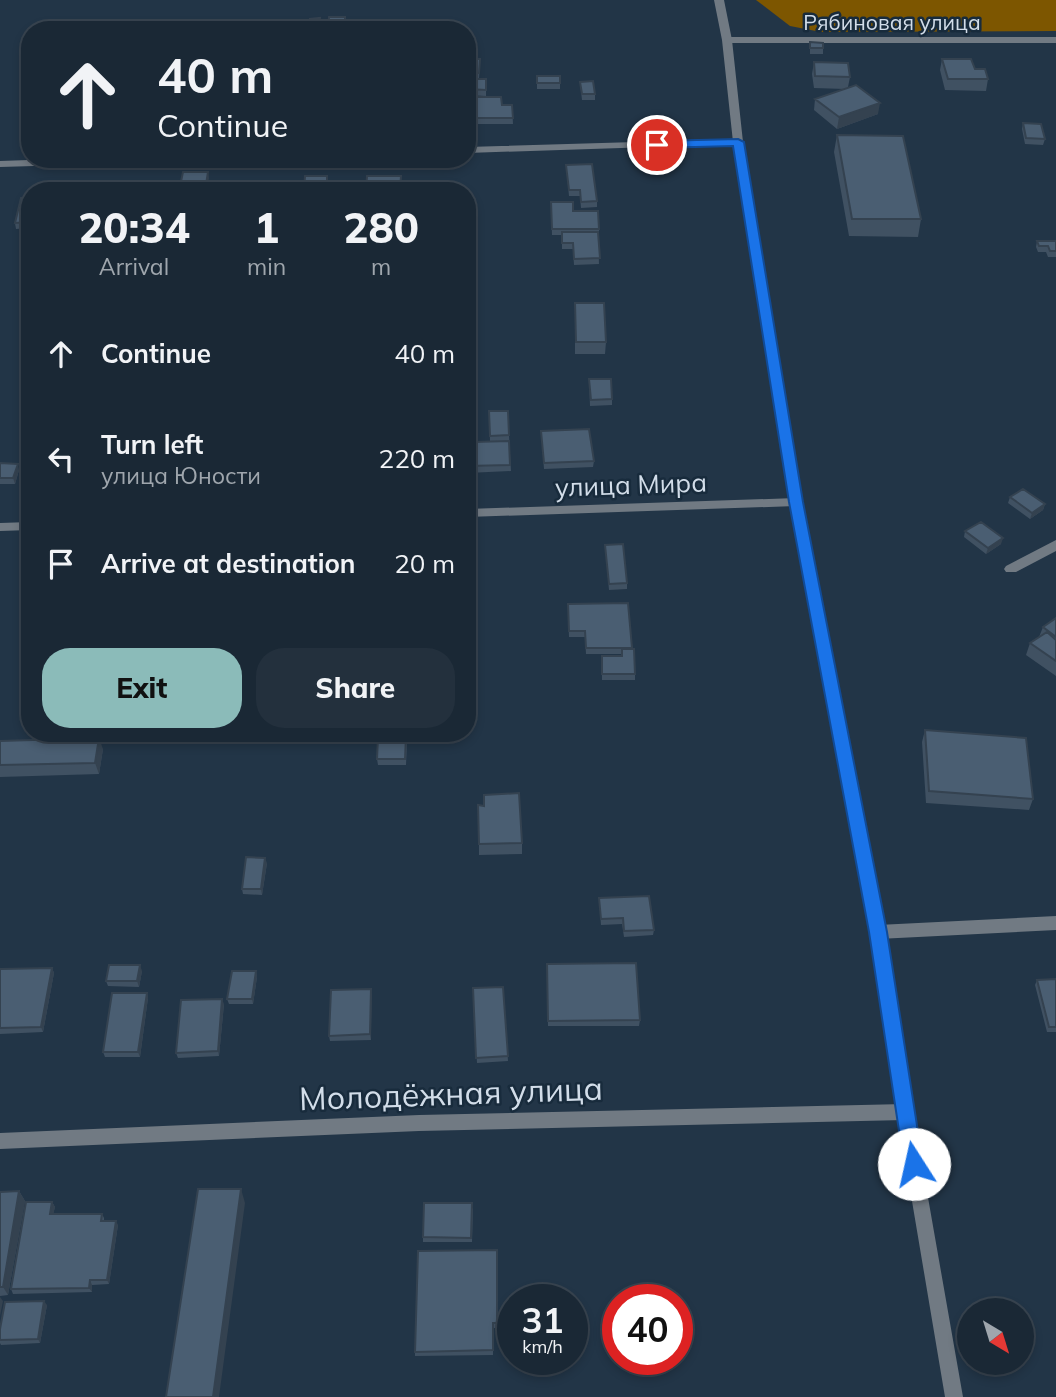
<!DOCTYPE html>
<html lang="en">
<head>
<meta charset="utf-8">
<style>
	:root { --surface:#1a2835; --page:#23303d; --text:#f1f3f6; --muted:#9fa6ad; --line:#384450; --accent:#8bbbb9 }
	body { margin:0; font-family:Mulish,sans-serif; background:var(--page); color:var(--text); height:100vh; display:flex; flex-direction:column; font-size:26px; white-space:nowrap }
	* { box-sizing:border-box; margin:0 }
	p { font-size:23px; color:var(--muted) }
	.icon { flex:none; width:38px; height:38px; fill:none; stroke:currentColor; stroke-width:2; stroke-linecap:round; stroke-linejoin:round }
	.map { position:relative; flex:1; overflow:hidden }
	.details { position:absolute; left:21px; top:182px; width:455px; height:560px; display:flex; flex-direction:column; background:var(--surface); border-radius:28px; box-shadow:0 4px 10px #0003,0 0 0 2px var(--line) }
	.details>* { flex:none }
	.hud { position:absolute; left:21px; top:21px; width:455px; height:147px; border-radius:28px; box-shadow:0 4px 10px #0003,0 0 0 2px var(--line); background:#1a2835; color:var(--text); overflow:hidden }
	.needle { width:46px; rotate:142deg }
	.buttons { position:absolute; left:957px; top:1298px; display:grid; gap:14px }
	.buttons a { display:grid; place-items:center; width:77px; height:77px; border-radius:50%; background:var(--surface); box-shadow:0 4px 10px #0003,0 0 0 2px var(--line); font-size:35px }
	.speed { position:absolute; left:497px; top:1284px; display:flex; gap:14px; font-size:35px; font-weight:700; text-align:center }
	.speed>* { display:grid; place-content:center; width:91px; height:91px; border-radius:50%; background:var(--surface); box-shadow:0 4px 10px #0003,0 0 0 2px var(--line); line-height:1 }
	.speed small { font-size:18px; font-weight:400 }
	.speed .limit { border:10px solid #d22; background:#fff; color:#111 }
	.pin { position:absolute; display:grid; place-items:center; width:60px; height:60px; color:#fff; margin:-30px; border:4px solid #fff; border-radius:50%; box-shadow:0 2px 7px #0007 }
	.me { position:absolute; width:77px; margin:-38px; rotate:350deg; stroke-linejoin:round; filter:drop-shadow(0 0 5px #0008) }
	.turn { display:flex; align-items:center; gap:24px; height:147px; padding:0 21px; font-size:32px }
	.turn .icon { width:91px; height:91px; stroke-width:2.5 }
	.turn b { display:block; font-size:49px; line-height:60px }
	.eta { display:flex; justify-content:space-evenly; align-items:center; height:119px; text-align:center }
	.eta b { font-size:42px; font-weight:800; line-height:49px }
	.primary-button { display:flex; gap:14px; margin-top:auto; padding:14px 21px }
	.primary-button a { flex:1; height:80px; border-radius:28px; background:var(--accent); color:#111; font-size:28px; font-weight:800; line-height:80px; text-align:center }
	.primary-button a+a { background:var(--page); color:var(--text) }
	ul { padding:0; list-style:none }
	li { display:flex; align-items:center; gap:21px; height:105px; padding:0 21px }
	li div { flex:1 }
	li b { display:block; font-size:26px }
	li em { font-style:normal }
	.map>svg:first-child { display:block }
	.forest { fill:#7d5600 }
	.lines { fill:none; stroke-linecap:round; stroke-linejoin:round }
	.minor { fill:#717a83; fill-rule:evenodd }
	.tertiary { fill:#717a83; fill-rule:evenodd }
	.wall { fill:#405162 }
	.shaded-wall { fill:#344250 }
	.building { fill:#4a5e72; stroke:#344250; stroke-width:2 }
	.route { fill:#1a73e8; stroke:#114b97; stroke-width:2 }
	.labels { text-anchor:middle; stroke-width:5; stroke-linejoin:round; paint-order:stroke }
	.far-street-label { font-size:21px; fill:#d2dde9; stroke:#182b3c }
	.street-label { font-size:26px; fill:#d2dde9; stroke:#182b3c }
	.near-street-label { font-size:32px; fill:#d2dde9; stroke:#182b3c }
</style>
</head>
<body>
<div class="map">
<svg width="1056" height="1397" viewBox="0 0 1056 1397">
	<rect width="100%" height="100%" fill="#223547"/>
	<path class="forest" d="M756,0H1056V31L821,32L790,26Z"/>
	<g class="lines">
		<path class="minor" d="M1056,37V43H727L722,40L727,37Z
			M738,139L742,140V144L467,153V147Z
			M57,159H175L170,162L0,167V161Z
			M796,498L802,502L796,506L467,517V509Z
			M30,522V530L0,531V523Z
			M1056,540V551L1016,572H1006L1004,569L1006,566Z
			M1056,916V930L878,939L872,937L870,932L872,927L878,925Z
			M905,1104L911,1106L913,1112L911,1118L905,1120L419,1131L0,1149V1133L419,1115Z"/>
		<path class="tertiary" d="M714,0H724L732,40L743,142L802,502L886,932L913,1112L963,1397H945L897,1112L870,932L790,502L733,142L722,40Z"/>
	</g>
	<path class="wall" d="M320,18V29H310V23Z
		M810,42L823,48V54H810Z
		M467,59L480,65L479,79H486V96L467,95Z
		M942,59L975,69L988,79L986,91L945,90L940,70Z
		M814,62L850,77L848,87L878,114L837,129L814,110L815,99L845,89L814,88L812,74Z
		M537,76H560V89H537Z
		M580,82L595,94V100H582Z
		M467,97L502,105H512L513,124H467Z
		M1023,123L1045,139L1043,145L1025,144L1022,129Z
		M837,135L921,219L918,237L849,236L834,152Z
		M566,165L597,201V207L581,208L580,196H569Z
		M30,198V228L16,229L15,223Z
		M551,202L573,211L599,229V235H598L599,264L574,265L573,249H562V235H552Z
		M1037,241H1056V257H1048L1046,252H1038L1036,247Z
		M575,303L606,342L605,354H575Z
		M589,379L612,399V405L590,406Z
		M489,411L509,435L511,471L467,473V451H473L490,441Z
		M541,431L594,461L593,467L544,469Z
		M0,463L19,470L15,484H0Z
		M1010,497L1045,504L1043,510L1030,519L1008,503Z
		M965,531L1001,544L986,554L964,537Z
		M605,545L627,583V589L609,590Z
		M628,603L635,674V680H602V656H622V654H586L585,637H569L568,610Z
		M1056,618V676L1026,655L1030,643L1039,637L1043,627Z
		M925,730L1033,799L1029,810L926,803L922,742Z
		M0,741L103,749L99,774L0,777Z
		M407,742L406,765H378L377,759Z
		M484,806L522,843V854L479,855V844Z
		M267,863L262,895L243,894L242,889Z
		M599,898L654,930L653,935L624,937L622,924L601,925Z
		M547,964L640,1020L639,1026H548Z
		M52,968L54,973L43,1032L0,1034V969Z
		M142,971L139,987L108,986L106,981Z
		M256,971L257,977L253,1004H229L227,999Z
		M1056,979V1032H1047L1035,985L1037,980Z
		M503,987L508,1061L477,1063L473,988Z
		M371,989V1040L330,1041L329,1036Z
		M147,993L148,998L140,1057H105L103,1052Z
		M224,1004L219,1056L178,1058L176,1053Z
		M19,1191L25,1201L8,1295L0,1296V1192Z
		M52,1202L55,1207L53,1214H102L104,1218V1221L118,1225L109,1284L92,1285V1292L13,1294L11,1289Z
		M473,1208L472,1242H423V1237Z
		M497,1250V1328H493V1355L415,1356V1352Z
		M47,1305L40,1343L1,1345L0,1343V1329Z"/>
	<path class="shaded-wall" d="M880,103L878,114L837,129L839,117Z
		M208,172L209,178L207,191H205Z
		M18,464L19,470L15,484L13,478Z
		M1045,504L1043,510L1030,519L1032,513Z
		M1003,538L1001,544L986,554L988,548Z
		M99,738L103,749L99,774L95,763Z
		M265,858L267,863L262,895L261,889Z
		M140,965L142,971L139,987L137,981Z
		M52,968L54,973L43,1032L41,1027Z
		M256,971L257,977L253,1004L252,999Z
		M371,989L372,995L371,1040L370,1034Z
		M147,993L148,998L140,1057L138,1052Z
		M222,999L224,1004L219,1056L218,1051Z
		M241,1189L245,1203L219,1397H213Z
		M19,1191L25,1201L8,1295L3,1287Z
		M52,1202L55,1207L52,1219L50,1214Z
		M116,1221L118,1225L109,1284L107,1280Z
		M90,1280L92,1285V1292L89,1288Z
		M0,1297L3,1301L0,1316Z
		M44,1301L47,1305L40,1343L38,1339Z"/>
	<path class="building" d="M329,17H345V30H328Z
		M320,18L319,23H310V19Z
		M810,42L823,43V48H810Z
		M467,59H480L479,73H467Z
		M942,59H971L975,69H985L988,79H948Z
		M814,62L848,63L850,77L815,76Z
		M537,76H560V83H537Z
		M467,79H486V90L467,89Z
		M593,81L595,94H582L580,82Z
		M856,85L880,103L839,117L815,99Z
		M467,97H501L502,105H512L513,118H467Z
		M1023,123L1041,124L1045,139L1026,138Z
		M837,135L903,136L921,219H852Z
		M592,164L597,201L581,202L580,190H569L566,165Z
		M183,172H208L205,191H179Z
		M305,176H327V191H304Z
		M367,176H401L400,191H366Z
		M21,198H30V222L15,223Z
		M551,202H573V211H598L599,229H552Z
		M562,232H598L600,258L574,259L573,243H562Z
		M1037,241H1056V251H1050L1048,246H1039Z
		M575,303H604L606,342H576Z
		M589,379H611L612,399L591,400Z
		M489,411H508L509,435L490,436Z
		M589,429L594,461L544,463L541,431Z
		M509,441L510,465L467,466V451H473V442Z
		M0,463L18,464L13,478H0Z
		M1023,489L1045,504L1032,513L1010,497Z
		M981,522L1003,538L988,548L965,531Z
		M623,544L627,583L609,584L605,545Z
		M628,603L632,648H586L585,631H569L568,604Z
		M1056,618V637L1043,627Z
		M1047,632L1056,640V661L1030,643Z
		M622,649H634L635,674H602V656H622Z
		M925,730L1026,738L1033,799L929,791Z
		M406,736L405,759H377L378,737Z
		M99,738L95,763L0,765V741Z
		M519,793L522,843L479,844L478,805L484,806V795Z
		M246,857L265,858L261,889H242Z
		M649,896L654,930L624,931L623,918L601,919L599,898Z
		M636,963L640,1020L548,1021L547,964Z
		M109,965H140L137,981H106Z
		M52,968L41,1027L0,1028V969Z
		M232,971H256L252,999H227Z
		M1056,979V1027H1049L1037,980Z
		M503,987L508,1056L476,1058L473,988Z
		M371,989L370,1034L329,1036L331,990Z
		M112,993H147L138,1052H103Z
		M222,999L218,1051L176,1053L181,1000Z
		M198,1189H241L213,1397H166Z
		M19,1191L3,1287H0V1192Z
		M26,1202H52L50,1214H102L101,1221H116L107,1280H90L89,1288L11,1289Z
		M424,1203H472L471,1238L423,1237Z
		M497,1250V1323H493V1350L415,1352L418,1251Z
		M44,1301L38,1339L0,1340V1329L5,1302Z"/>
	<path class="route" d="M738,139L744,142L803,502L887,932L923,1164L921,1171L914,1173L907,1171L904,1164L869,932L789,502L733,146L657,148L651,145L657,141Z"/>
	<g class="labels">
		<g class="far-street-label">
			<text x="892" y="30">Рябиновая улица</text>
		</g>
		<g class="street-label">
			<text transform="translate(631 485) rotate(-2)" y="9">улица Мира</text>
		</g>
		<g class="near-street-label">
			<text transform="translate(451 1094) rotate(-2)" y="11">Молодёжная улица</text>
		</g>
	</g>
</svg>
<div class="buttons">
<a><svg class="needle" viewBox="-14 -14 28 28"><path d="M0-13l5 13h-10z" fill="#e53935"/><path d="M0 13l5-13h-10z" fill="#9fa6ad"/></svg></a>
</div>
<div class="speed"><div>31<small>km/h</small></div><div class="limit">40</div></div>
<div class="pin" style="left:657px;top:145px;background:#d93025"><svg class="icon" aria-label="arrive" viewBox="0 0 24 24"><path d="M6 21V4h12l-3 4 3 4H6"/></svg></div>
<svg class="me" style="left:914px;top:1164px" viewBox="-20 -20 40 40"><circle r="19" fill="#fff"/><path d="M0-13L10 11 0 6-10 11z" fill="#1a73e8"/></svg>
<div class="hud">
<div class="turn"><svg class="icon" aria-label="ahead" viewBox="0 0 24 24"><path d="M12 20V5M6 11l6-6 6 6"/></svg><div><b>40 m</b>Continue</div></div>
</div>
<section class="details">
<div class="eta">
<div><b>20:34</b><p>Arrival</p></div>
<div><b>1</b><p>min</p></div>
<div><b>280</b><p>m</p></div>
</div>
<ul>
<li><svg class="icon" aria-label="ahead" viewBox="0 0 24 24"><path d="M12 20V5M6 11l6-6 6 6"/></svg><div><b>Continue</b></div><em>40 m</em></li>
<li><svg class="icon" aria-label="left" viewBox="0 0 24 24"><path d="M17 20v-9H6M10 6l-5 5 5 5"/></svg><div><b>Turn left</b><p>улица Юности</p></div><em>220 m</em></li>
<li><svg class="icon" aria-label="arrive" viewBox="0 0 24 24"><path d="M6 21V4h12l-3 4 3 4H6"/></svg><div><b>Arrive at destination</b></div><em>20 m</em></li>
</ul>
<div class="primary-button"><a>Exit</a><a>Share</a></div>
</section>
</div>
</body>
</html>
